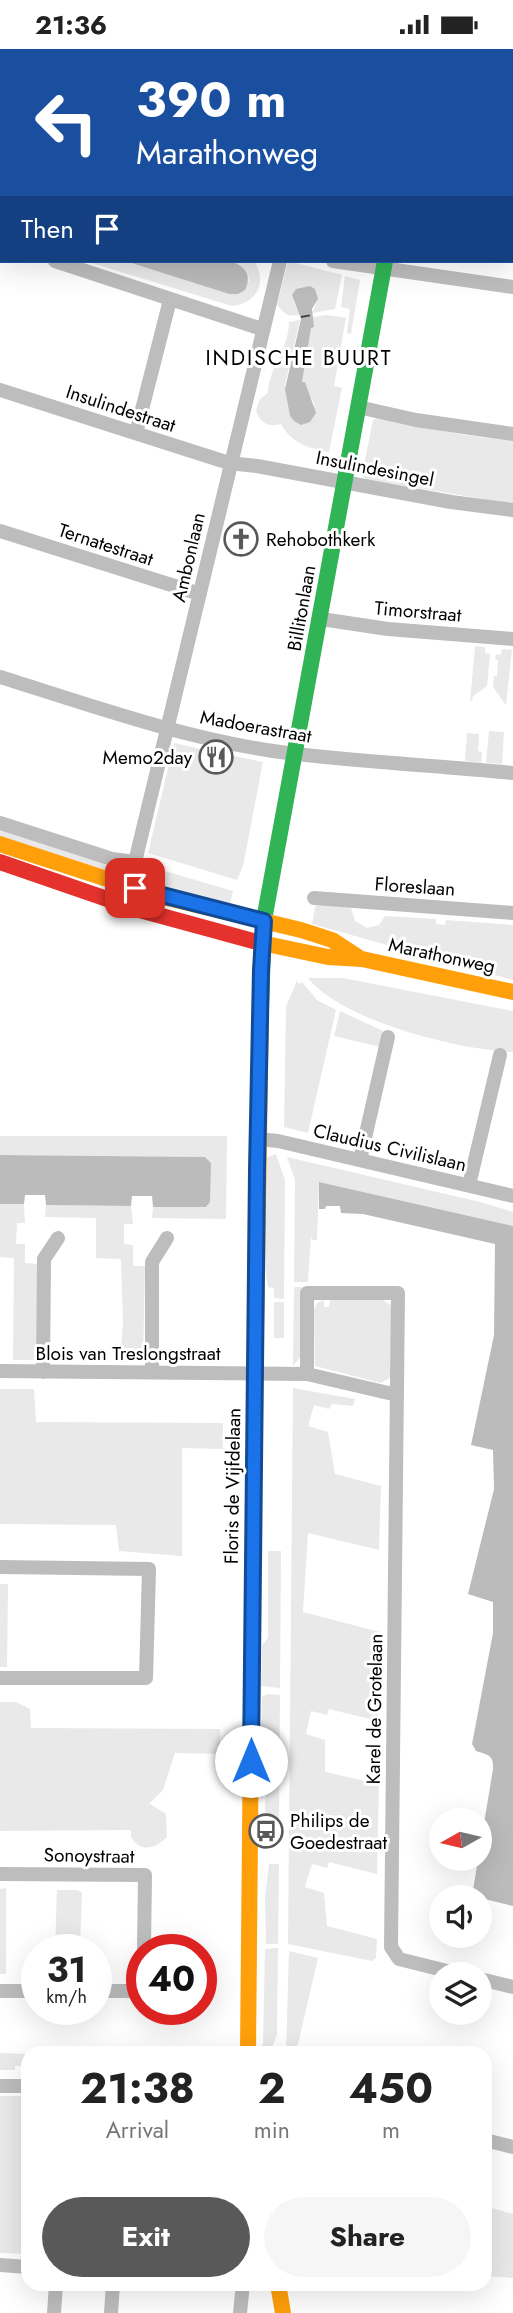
<!DOCTYPE html>
<html lang="en">
<head>
<meta charset="utf-8">
<style>
	:root { --surface:#fff; --page:#f6f6f6; --text:#222; --muted:#767676; --accent:#595959 }
	body { margin:0; font-family:Jost,sans-serif; background:var(--page); color:var(--text); height:100vh; display:flex; flex-direction:column; font-size:26px; white-space:nowrap }
	* { box-sizing:border-box; margin:0 }
	p { font-size:23px; color:var(--muted) }
	.icon { flex:none; width:38px; height:38px; fill:none; stroke:currentColor; stroke-width:2; stroke-linecap:round; stroke-linejoin:round }
	.map { position:relative; flex:1; overflow:hidden }
	.details { position:absolute; left:21px; top:1997px; width:471px; height:245px; display:flex; flex-direction:column; background:var(--surface); border-radius:21px; box-shadow:0 7px 28px #0002 }
	.details>* { flex:none }
	.top-card { position:absolute; left:0px; top:0px; width:514px; height:214px; box-shadow:0 7px 28px #0002; background:#1a4fa0; color:#fff; overflow:hidden }
	.needle { width:46px; rotate:262deg }
	.controls { position:absolute; left:429px; top:1759px; display:grid; gap:14px }
	.controls a { display:grid; place-items:center; width:63px; height:63px; border-radius:50%; background:var(--surface); box-shadow:0 7px 28px #0002; font-size:35px }
	.speed { position:absolute; left:21px; top:1885px; display:flex; gap:14px; font-size:35px; font-weight:700; text-align:center }
	.speed>* { display:grid; place-content:center; width:91px; height:91px; border-radius:50%; background:var(--surface); box-shadow:0 7px 28px #0002; line-height:1 }
	.speed small { font-size:18px; font-weight:400 }
	.speed .limit { border:10px solid #d22; background:#fff; color:#111 }
	.pin { position:absolute; display:grid; place-items:center; width:60px; height:60px; color:#fff; margin:-30px; border-radius:14px; box-shadow:0 4px 10px #0006 }
	.me { position:absolute; width:77px; margin:-38px; rotate:0deg; stroke-linejoin:round; filter:drop-shadow(0 0 5px #0008) }
	.turn { display:flex; align-items:center; gap:24px; height:147px; padding:0 21px; font-size:32px }
	.turn .icon { width:91px; height:91px; stroke-width:2.5 }
	.turn b { display:block; font-size:49px; line-height:60px }
	.then { display:flex; align-items:center; height:66px; padding:0 21px; background:#0003; gap:14px; font-size:26px }
	.eta { display:flex; justify-content:space-evenly; align-items:center; height:119px; text-align:center }
	.eta b { font-size:42px; font-weight:700; line-height:49px }
	.cta { display:flex; gap:14px; margin-top:auto; padding:14px 21px }
	.cta a { flex:1; height:80px; border-radius:42px; background:var(--accent); color:#fff; font-size:28px; font-weight:700; line-height:80px; text-align:center }
	.cta a+a { background:var(--page); color:var(--text) }
	.status { display:flex; justify-content:space-between; align-items:center; height:49px; padding:0 35px; background:var(--surface); direction:ltr }
	.status svg { height:19px; fill:currentColor }
	.map>svg:first-child { display:block }
	.green { fill:#e9e9e9 }
	.water { fill:#bbb }
	.lines { fill:none; stroke-linecap:round; stroke-linejoin:round }
	.ferry { stroke:#3f3f3f; stroke-width:2; stroke-dasharray:9 7; stroke-linecap:butt }
	.street { stroke:#bdbdbd; stroke-width:14 }
	.fast { stroke:#30b455; stroke-width:16 }
	.slow { stroke:#ff9f0a; stroke-width:16 }
	.jam { stroke:#e5322d; stroke-width:16 }
	.route-casing { stroke:#114b97; stroke-width:18 }
	.route { stroke:#1a73e8; stroke-width:12 }
	.labels { text-anchor:middle; stroke-width:6; stroke-linejoin:round; paint-order:stroke }
	.street-label { font-size:19px; fill:#000; stroke:#fff }
	.poi-label { font-size:19px; fill:#000; stroke:#fff; text-anchor:start }
	.neighbourhood-label { font-size:21px; letter-spacing:2px; fill:#000; stroke:#fff }
</style>
</head>
<body>
<div class="status"><b>21:36</b><svg viewBox="0 0 49 12"><path d="M0 12V9h3v3zM5 12V6h3v6zM10 12V3h3v9zM15 12V0h3v12zM26 1h20v11H26zM47 4h2v5h-2z"/></svg></div>
<div class="map">
<svg width="513" height="2264" viewBox="0 0 513 2264">
	<rect width="100%" height="100%" fill="#fff"/>
	<path class="green" d="M85,212H125L229,245L249,232C248,219 242,217 231,212H254C268,232 257,255 232,257Z
		M288,212L342,226L335,260L312,264L317,253L293,251L300,266C287,268 285,265 277,256Z
		M345,227L360,231L351,285L347,284L350,260L341,258Z
		M327,266L346,269L334,337L342,339L329,403C309,399 292,395 281,375C268,379 259,373 256,361L260,350L268,344C269,318 289,299 289,273L300,271L285,336L290,361L315,356L302,333L312,268Z
		M377,369L465,386L513,392V455L365,430L362,426L373,371Z
		M475,597L485,598V604L490,605L487,637L472,648L473,650L470,653Z
		M502,600L512,601L506,656L493,638L494,627H497L498,611L495,610L496,605L501,606Z
		M489,682L504,683L502,715L486,714Z
		M467,684L479,685L478,702L482,703L481,714L465,712Z
		M174,694L201,700L199,708L202,713L225,718L229,706L263,713L243,817L237,831L148,804Z
		M0,779L128,819L151,818L233,842L230,855L136,831L0,787Z
		M318,856L351,859L355,872L367,879L379,876L385,867L436,870V875L445,876L446,871L513,876V931L312,875L315,858Z
		M308,929H343L513,962V1003C459,1001 342,972 308,929Z
		M297,932L299,935L302,933L317,951L336,961L308,1084L284,1078L286,957Z
		M340,962L383,982L380,998L334,987Z
		M0,1087H227L226,1170L152,1169L153,1158L208,1157L205,1108L0,1106Z
		M276,1105L285,1131L284,1250L274,1249V1239L268,1238L264,1213L266,1109Z
		M287,1108L480,1153L513,1163V1177L319,1133L317,1191H312L311,1187L308,1233H294L295,1131Z
		M0,1155H24L25,1174H17L16,1195H25V1214L38,1215L37,1311H13L14,1209L0,1208Z
		M46,1156L131,1157L133,1175H124V1195L133,1196V1217H145L143,1312H120L123,1275L121,1210L96,1209V1169L45,1168Z
		M294,1238H301V1242L300,1308L293,1317Z
		M324,1251V1258H329L330,1251H383L392,1257L391,1328L381,1334L315,1317L314,1261L317,1254Z
		M274,1253H284V1289H274Z
		M293,1339L355,1350L353,1357L332,1355L329,1360L314,1356L308,1377L328,1383L335,1425L381,1437L379,1501L308,1484L303,1563L380,1583L378,1672L329,1660L327,1666L311,1662L306,1685L325,1691V1723L379,1735L377,1825L329,1813L327,1819L312,1815L305,1838L324,1844L327,1877L377,1890L376,1909L372,1912L288,1895Z
		M0,1340H34L36,1373L223,1374V1400L182,1399V1507L119,1502L116,1476L0,1475Z
		M268,1502H281L280,1639L261,1637L262,1596L268,1589Z
		M0,1535H8L7,1618H0Z
		M267,1645L280,1646L279,1773H275L274,1777H270L265,1761L267,1689L261,1685L262,1648Z
		M0,1653H16L30,1660L31,1679L220,1680V1705L175,1704L163,1741L147,1757L150,1755L166,1765L167,1788C155,1800 140,1804 131,1788V1781L0,1782Z
		M269,1815H279L278,1895H266L265,1848Z
		M6,1839V1925H0V1840Z
		M57,1841H77L82,1843L80,1900H55Z
		M278,1899L277,1986L270,2004H258L263,1995L265,1900Z
		M289,1902L318,1909L296,2004H286Z
		M0,2004L28,2005V2017H15V2021H0Z
		M0,2047H28V2205L0,2204Z
		M485,2157L513,2165V2229L485,2227Z"/>
	<path class="water" d="M125,212H231C246,218 252,225 245,241L238,245H229Z
		M310,237L315,240L318,250L312,260L314,278L311,279L302,333H305L316,364L310,373L301,376L294,372L290,367L285,340L301,270L292,246L296,240Z
		M0,1106L205,1108L211,1114L210,1153L206,1158H153L152,1147H132L131,1157L46,1156L45,1146H25L24,1155H0Z
		M319,1133L513,1177V1857L472,1847L493,1720C494,1706 488,1706 476,1702L472,1695L493,1584V1553L468,1545L494,1440L493,1401L471,1396L494,1286L495,1195L363,1165L341,1164L340,1157H326L325,1160H319Z"/>
	<g class="lines">
		<path class="ferry" d="M301,268L312,266"/>
		<path class="street" d="M87,0L92,2
			M61,2L62,0
			M331,2L332,0
			M0,112H2
			M0,195H2
			M55,212L262,280
			M333,212L513,238
			M0,341L229,414L257,417L451,453L513,461
			M358,358L416,371L513,385
			M136,384L170,251
			M0,482L200,545
			M321,570L388,580L513,590
			M0,628C90,656 179,688 273,702C353,713 433,716 513,724
			M0,774L112,810L135,813L280,212
			M314,849L513,864
			M258,1090L278,1092L513,1147
			M360,1111L388,988
			M469,1136L500,1006
			M0,1322L307,1325L397,1346
			M43,1323L44,1210L58,1189
			M152,1323V1213L167,1189
			M307,1325V1244H398L391,1898L399,1910L459,1925
			M0,1518L149,1520L146,1629H0
			M0,1825L145,1826L144,1900
			M480,1930L513,1938
			M0,1942H37
			M96,1942H142
			M0,2037H28
			M485,2091L513,2098
			M0,2216L28,2218
			M54,2264L56,2235
			M111,2264L113,2235
			M240,2264L243,2235"/>
		<path class="fast" d="M424,0V2
			M261,957L264,871L385,212"/>
		<path class="slow" d="M0,795L159,847L301,881L332,891L358,908
			M257,893L328,908L362,910L513,943
			M255,1347L261,957
			M248,2004L251,1677
			M278,2235L283,2264"/>
		<path class="jam" d="M0,813L136,860L257,893
			M251,1677L255,1347"/>
	</g>
	<g class="lines">
		<defs>
			<path id="route" d="M135,839L264,872L261,921L257,1121L251,1712"/>
		</defs>
		<use href="#route" class="route-casing"/>
		<use href="#route" class="route"/>
	</g>
	<defs>
		<symbol id="church-ring" viewBox="-11 -11 22 22"><circle r="9.5" fill="#fff" stroke="#595959" stroke-width="1.5"/><path d="M-1.2-6h2.4v3.5h3.3v2.4h-3.3V6h-2.4V-.1h-3.3v-2.4h3.3Z" fill="#595959"/></symbol>
		<symbol id="restaurant-ring" viewBox="-11 -11 22 22"><circle r="9.5" fill="#fff" stroke="#595959" stroke-width="1.5"/><path d="M-5-6h1v4h1v-4h1v4h1v-4h1v5L-1.5 .5V6h-2V.5L-5-1ZM5-6V6H3V1.5H1.5Q1.5-4 5-6Z" fill="#595959"/></symbol>
		<symbol id="bus-ring" viewBox="-11 -11 22 22"><circle r="9.5" fill="#fff" stroke="#595959" stroke-width="1.5"/><path d="M-5-6H5V4H4V6H2V4H-2V6H-4V4H-5ZM-3.5-4V0h7V-4ZM-3.5 1.2v1.5H-2V1.2ZM2 1.2v1.5H3.5V1.2Z" fill="#595959"/></symbol>
	</defs>
	<g fill-rule="evenodd">
		<use href="#church-ring" x="222" y="471" width="38" height="38"/>
		<use href="#restaurant-ring" x="197" y="689" width="38" height="38"/>
		<use href="#bus-ring" x="247" y="1763" width="38" height="38"/>
	</g>
	<g class="labels">
		<g class="street-label">
			<text transform="translate(121 359) rotate(18)" y="7">Insulindestraat</text>
			<text transform="translate(375 419) rotate(11)" y="7">Insulindesingel</text>
			<text transform="translate(106 495) rotate(18)" y="7">Ternatestraat</text>
			<text transform="translate(188 508) rotate(-77)" y="7">Ambonlaan</text>
			<text transform="translate(301 559) rotate(-80)" y="7">Billitonlaan</text>
			<text transform="translate(418 562) rotate(5)" y="7">Timorstraat</text>
			<text transform="translate(256 677) rotate(10)" y="7">Madoerastraat</text>
			<text transform="translate(415 837) rotate(4)" y="7">Floreslaan</text>
			<text transform="translate(442 906) rotate(12)" y="7">Marathonweg</text>
			<text transform="translate(390 1098) rotate(13)" y="7">Claudius Civilislaan</text>
			<text x="128" y="1311">Blois van Treslongstraat</text>
			<text transform="translate(232 1437) rotate(-89)" y="7">Floris de Vijfdelaan</text>
			<text transform="translate(374 1660) rotate(-89)" y="7">Karel de Grotelaan</text>
			<text transform="translate(89 1806) rotate(1)" y="7">Sonoystraat</text>
		</g>
		<g class="poi-label">
			<text x="266" y="497">Rehobothkerk</text>
			<text x="192" y="715" text-anchor="end">Memo2day</text>
			<text x="290" y="1778">Philips de<tspan x="290" dy="22">Goedestraat</tspan></text>
		</g>
		<g class="neighbourhood-label">
			<text x="299" y="316">INDISCHE BUURT</text>
		</g>
	</g>
</svg>
<div class="controls">
<a><svg class="needle" viewBox="-14 -14 28 28"><path d="M0-13l5 13h-10z" fill="#e53935"/><path d="M0 13l5-13h-10z" fill="#767676"/></svg></a>
<a><svg class="icon" aria-label="sound" viewBox="0 0 24 24"><path d="M4 9h4l5-4v14l-5-4H4zM17 9q2 3 0 6"/></svg></a>
<a><svg class="icon" aria-label="layers" viewBox="0 0 24 24"><path d="M12 4l9 5-9 5-9-5zM3 14l9 5 9-5"/></svg></a>
</div>
<div class="speed"><div>31<small>km/h</small></div><div class="limit">40</div></div>
<div class="pin" style="left:135px;top:839px;background:#d93025"><svg class="icon" aria-label="arrive" viewBox="0 0 24 24"><path d="M6 21V4h12l-3 4 3 4H6"/></svg></div>
<svg class="me" style="left:251px;top:1712px" viewBox="-20 -20 40 40"><circle r="19" fill="#fff"/><path d="M0-13L10 11 0 6-10 11z" fill="#1a73e8"/></svg>
<div class="top-card">
<div class="turn"><svg class="icon" aria-label="left" viewBox="0 0 24 24"><path d="M17 20v-9H6M10 6l-5 5 5 5"/></svg><div><b>390 m</b>Marathonweg</div></div>
<div class="then">Then<svg class="icon" aria-label="arrive" viewBox="0 0 24 24"><path d="M6 21V4h12l-3 4 3 4H6"/></svg></div>
</div>
<section class="details">
<div class="eta">
<div><b>21:38</b><p>Arrival</p></div>
<div><b>2</b><p>min</p></div>
<div><b>450</b><p>m</p></div>
</div>
<div class="cta"><a>Exit</a><a>Share</a></div>
</section>
</div>
</body>
</html>
